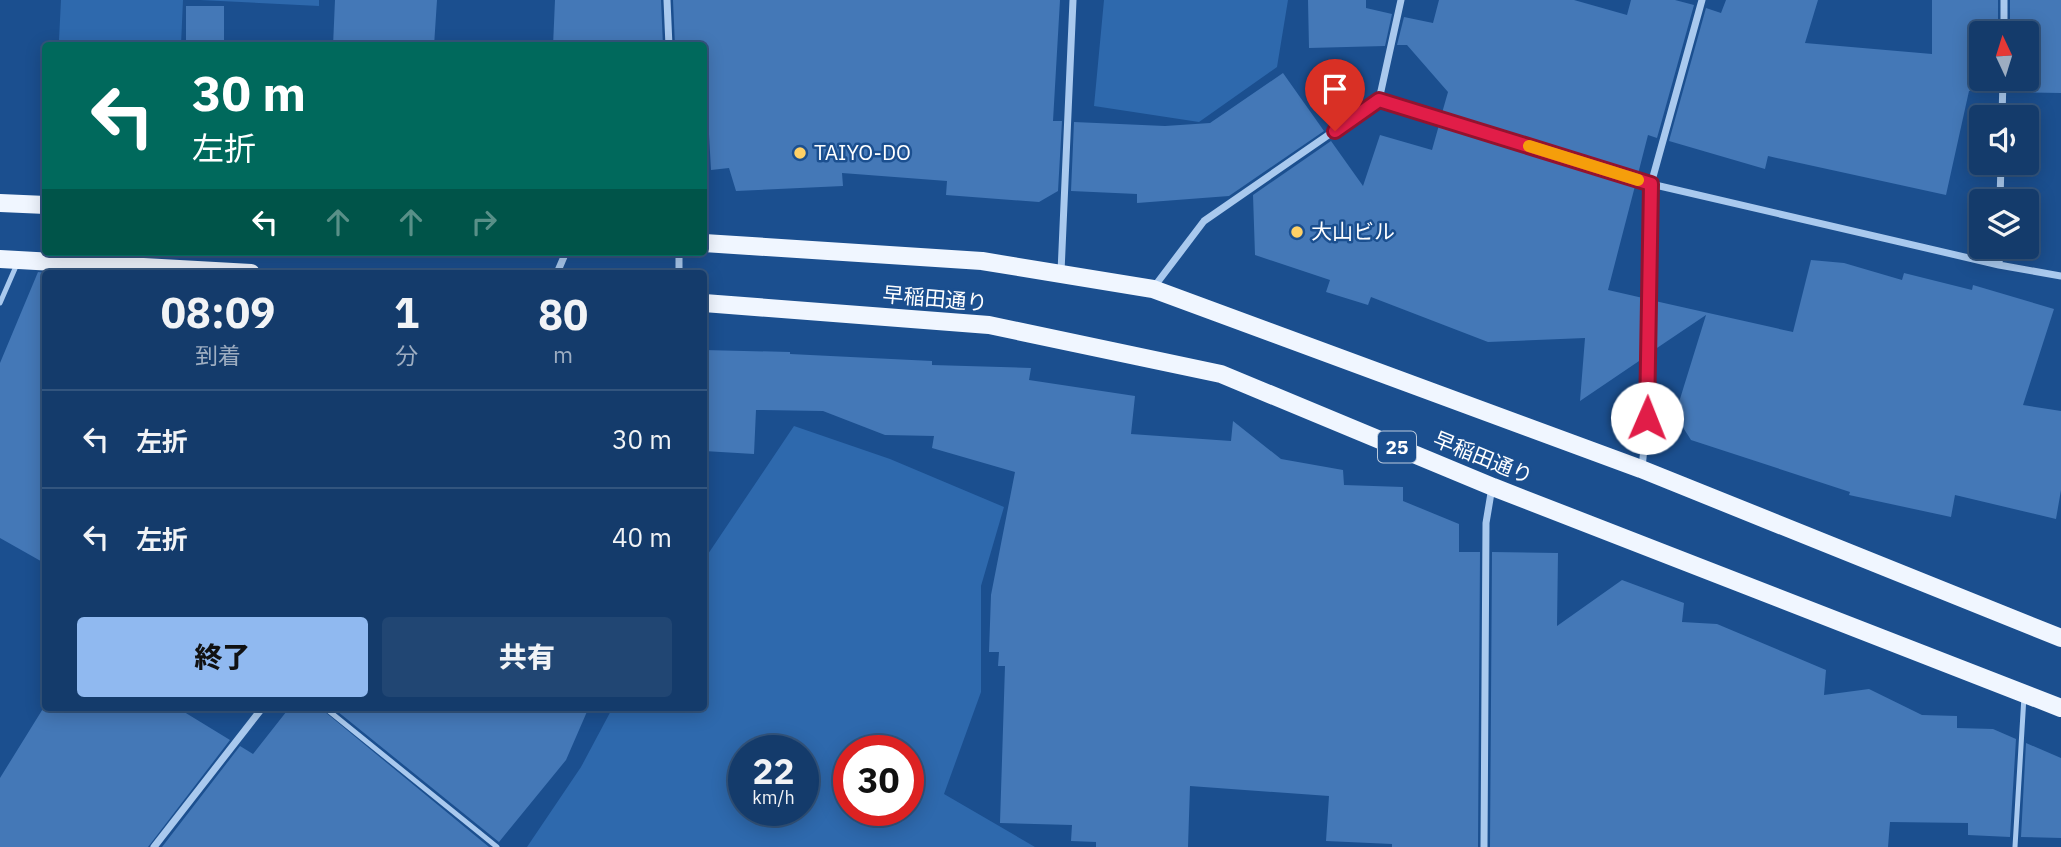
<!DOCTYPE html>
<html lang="ja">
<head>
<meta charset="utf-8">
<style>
	:root { --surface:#143b6b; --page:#214673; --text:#f1f3f6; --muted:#9dadc1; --line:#33557e; --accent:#90b9f0 }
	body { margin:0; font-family:"IBM Plex Sans","Noto Sans JP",sans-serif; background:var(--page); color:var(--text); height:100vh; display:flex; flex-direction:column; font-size:26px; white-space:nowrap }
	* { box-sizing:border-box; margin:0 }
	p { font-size:23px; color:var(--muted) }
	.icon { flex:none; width:38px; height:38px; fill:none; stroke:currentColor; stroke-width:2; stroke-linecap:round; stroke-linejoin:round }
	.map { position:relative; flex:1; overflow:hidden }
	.side { position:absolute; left:42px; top:270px; width:665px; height:441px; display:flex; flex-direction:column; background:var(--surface); border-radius:7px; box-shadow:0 4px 18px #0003,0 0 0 2px var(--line) }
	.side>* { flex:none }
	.guide { position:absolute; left:42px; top:42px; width:665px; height:214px; border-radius:7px; box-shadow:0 4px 18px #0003,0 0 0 2px var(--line); background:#00695c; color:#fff; overflow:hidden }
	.needle { width:46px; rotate:356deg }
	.controls { position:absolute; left:1969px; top:21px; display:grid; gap:14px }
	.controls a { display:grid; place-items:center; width:70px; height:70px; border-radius:7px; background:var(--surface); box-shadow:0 4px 18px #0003,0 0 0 2px var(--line); font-size:35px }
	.speed { position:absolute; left:728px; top:735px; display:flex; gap:14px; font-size:35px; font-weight:700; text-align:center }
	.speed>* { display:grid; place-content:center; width:91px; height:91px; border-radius:50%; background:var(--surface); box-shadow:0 4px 18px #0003,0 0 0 2px var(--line); line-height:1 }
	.speed small { font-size:18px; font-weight:400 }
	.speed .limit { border:10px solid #d22; background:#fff; color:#111 }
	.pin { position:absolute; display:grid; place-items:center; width:60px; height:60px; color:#fff; margin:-72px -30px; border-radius:50% 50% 50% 0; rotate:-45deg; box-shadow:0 0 7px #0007 }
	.pin .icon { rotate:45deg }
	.me { position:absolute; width:77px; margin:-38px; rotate:1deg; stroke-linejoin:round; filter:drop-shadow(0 0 5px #0008) }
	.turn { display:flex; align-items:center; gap:24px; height:147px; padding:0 35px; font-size:32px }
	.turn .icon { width:91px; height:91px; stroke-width:2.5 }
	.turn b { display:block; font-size:49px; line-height:60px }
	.lanes { display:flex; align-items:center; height:66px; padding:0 35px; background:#0003; justify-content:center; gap:35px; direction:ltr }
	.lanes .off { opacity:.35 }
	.eta { display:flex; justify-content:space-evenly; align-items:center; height:119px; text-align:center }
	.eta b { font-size:42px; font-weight:800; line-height:49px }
	.button { display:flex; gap:14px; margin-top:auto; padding:14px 35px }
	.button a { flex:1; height:80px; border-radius:7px; background:var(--accent); color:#111; font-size:28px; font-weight:800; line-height:80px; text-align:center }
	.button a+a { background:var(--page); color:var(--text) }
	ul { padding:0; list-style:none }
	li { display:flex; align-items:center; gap:21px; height:98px; padding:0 35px; border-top:2px solid var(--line) }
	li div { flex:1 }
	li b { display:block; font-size:26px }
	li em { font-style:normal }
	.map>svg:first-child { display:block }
	.green { fill:#2e69ad; fill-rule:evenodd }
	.building { fill:#4478b7 }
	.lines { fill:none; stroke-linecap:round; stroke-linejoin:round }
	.lane { stroke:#a9c9ee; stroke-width:5 }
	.street { stroke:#a9c9ee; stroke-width:7 }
	.primary { stroke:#f0f6ff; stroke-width:18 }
	.route-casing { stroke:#92132f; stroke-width:18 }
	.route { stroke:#e11d48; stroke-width:12 }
	.slow { stroke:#f59e0b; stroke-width:12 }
	.poi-dot { fill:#ffd166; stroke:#1b4f8f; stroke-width:2.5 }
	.labels { text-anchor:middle; stroke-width:5; stroke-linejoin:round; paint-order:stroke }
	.shield { fill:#1b4f8f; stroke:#bbcadd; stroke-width:2 }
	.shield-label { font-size:19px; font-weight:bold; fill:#fff }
	.poi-label { font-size:21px; fill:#fff; stroke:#1b4f8f; text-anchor:start }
	.street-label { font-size:21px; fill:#fff; stroke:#1b4f8f }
</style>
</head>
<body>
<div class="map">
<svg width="2061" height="847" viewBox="0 0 2061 847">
	<rect width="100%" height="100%" fill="#1b4f8f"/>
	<path class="green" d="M61,0H183L181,45L59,40Z
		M200,0H319V6Z
		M1104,0H1288L1277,67L1199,122L1094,106Z
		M794,426L890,459L1004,507L981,586V692L944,794L1035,847H527L581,767L613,707H704V560ZM744,751H803V810H744ZM849,751H908V810H849Z"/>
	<path class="building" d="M335,0H437L434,46H333Z
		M555,0H661L663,46H553Z
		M673,0H1060L1053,121H1062L1058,191L1039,202L946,195L947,181L842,173L843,186L736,191L729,168L711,170L704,46H675Z
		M1308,0H1366V8L1392,14L1385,46L1309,48Z
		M1439,0H1574L1627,15L1631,0H1675L1694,5L1657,138L1648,135L1638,174L1442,113L1448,92L1407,45H1397L1404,17L1433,23Z
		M1726,0H1818L1805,43L1932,54V0H1998V33H1981V79H1997V91H1969L1946,195L1768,156L1765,169L1669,141L1706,8L1721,13Z
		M2010,0H2061V93L2009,92V79H2026V33H2010Z
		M186,6H224V46H186Z
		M1283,73L1324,131L1229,196L1137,203V194L1071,191L1074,122L1165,126L1210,123Z
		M1439,125L1635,186L1608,290L1643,298L1642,359L1580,401L1585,338L1488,342L1371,297L1368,305L1326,292L1330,280L1255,255L1253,195L1331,141L1363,186L1380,135L1432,150Z
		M1811,260L1844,263L1902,280L1904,273L1972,290L1973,285L2054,309L2023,405L2061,411V490L2056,519L1955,495L1951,517L1849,495L1850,492L1691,440L1675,415L1706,315L1654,350L1655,301L1793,332Z
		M38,272L46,273V564L0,538V363Z
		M704,350L790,352V354L932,361V365L1031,368L1029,380L1135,396L1131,434L1231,441L1233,421L1281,459L1343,470L1344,485L1403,487V501L1459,524V552H1480L1478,847H1392V844L1326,841L1329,796L1190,786L1188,847H1096V842L1071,841L1072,825L1000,823L1005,666H998L999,652H989L991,595L1015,472L932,448L934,436L885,435L823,411L756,410L754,454L704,451Z
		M1492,552L1558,553L1557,626L1622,580L1684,603L1682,622L1717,624L1826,670L1824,695L1869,689L1922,715L1957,716V728L1993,729L2016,739L2010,837L1968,835V823L1890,822L1888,847H1490Z
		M44,707H176L230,740L148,847H0V778Z
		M290,707H319L489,847H162L240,746L253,754Z
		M332,707H589L566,760L499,842Z
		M2026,743L2061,758V838L2021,837Z"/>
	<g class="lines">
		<path class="lane" d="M0,303L17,264
			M324,707L497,847
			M2015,847L2024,696"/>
		<path class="street" d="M667,0L669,46
			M2004,33V0
			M1379,100L1651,184L1999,265L2061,276
			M2002,117L2003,79
			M2000,201L2001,163
			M679,252V273
			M1999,265L2000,247
			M1061,272L1073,0
			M557,273L566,252
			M1154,287L1204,221L1379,100L1401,0
			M1642,468L1647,418L1651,184L1702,0
			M154,847L263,707
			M1484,847L1486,523L1492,487"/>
		<path class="primary" d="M0,203L46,205
			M704,243L982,261L1153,289L1641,469L2061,638
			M0,259L251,273
			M704,303L989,325L1221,374L1493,487L2061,708"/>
	</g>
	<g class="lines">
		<defs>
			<path id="route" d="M1335,131L1379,100L1651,184L1647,418"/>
		</defs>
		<use href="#route" class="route-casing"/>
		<use href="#route" class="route"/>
		<path class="slow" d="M1529,146L1638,180"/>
	</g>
	<g class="poi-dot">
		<circle cx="800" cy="153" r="7"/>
		<circle cx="1297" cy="232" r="7"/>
	</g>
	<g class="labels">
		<rect class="shield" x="1378" y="431.5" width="38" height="31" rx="5"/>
		<g class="shield-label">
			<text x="1397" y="454">25</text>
		</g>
		<g class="poi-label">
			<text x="814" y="160">TAIYO-DO</text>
			<text x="1311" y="239">大山ビル</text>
		</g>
		<g class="street-label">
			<text transform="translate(935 299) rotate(5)" y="7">早稲田通り</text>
			<text transform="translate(1483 458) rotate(22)" y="7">早稲田通り</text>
		</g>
	</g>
</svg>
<div class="controls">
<a><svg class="needle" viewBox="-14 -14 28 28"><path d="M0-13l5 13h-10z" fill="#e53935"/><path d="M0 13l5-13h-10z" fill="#9dadc1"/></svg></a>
<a><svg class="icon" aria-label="sound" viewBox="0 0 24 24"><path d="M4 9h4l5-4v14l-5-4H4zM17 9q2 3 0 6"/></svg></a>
<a><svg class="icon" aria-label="layers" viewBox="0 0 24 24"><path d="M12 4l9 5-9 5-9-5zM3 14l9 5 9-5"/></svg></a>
</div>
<div class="speed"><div>22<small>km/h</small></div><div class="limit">30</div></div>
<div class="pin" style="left:1335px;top:131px;background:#d93025"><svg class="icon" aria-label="arrive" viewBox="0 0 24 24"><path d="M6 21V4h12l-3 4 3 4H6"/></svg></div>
<svg class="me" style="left:1647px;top:418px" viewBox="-20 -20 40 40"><circle r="19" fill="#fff"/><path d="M0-13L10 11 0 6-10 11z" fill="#e11d48"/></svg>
<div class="guide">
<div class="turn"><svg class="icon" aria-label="left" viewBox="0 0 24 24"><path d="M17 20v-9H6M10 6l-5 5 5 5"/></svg><div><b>30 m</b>左折</div></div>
<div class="lanes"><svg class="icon" aria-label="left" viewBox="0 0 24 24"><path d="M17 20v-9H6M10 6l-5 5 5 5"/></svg><svg class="icon off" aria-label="ahead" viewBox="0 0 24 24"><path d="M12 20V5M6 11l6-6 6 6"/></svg><svg class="icon off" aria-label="ahead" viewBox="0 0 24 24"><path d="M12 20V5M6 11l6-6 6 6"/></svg><svg class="icon off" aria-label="right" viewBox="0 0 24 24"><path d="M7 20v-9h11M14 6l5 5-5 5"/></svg></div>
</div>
<section class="side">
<div class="eta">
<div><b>08:09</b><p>到着</p></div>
<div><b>1</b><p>分</p></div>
<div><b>80</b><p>m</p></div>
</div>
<ul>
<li><svg class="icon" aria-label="left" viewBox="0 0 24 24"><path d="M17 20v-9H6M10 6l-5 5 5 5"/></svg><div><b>左折</b></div><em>30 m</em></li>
<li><svg class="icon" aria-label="left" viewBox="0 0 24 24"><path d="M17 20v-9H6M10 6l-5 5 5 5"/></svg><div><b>左折</b></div><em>40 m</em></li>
</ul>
<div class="button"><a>終了</a><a>共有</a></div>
</section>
</div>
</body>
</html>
